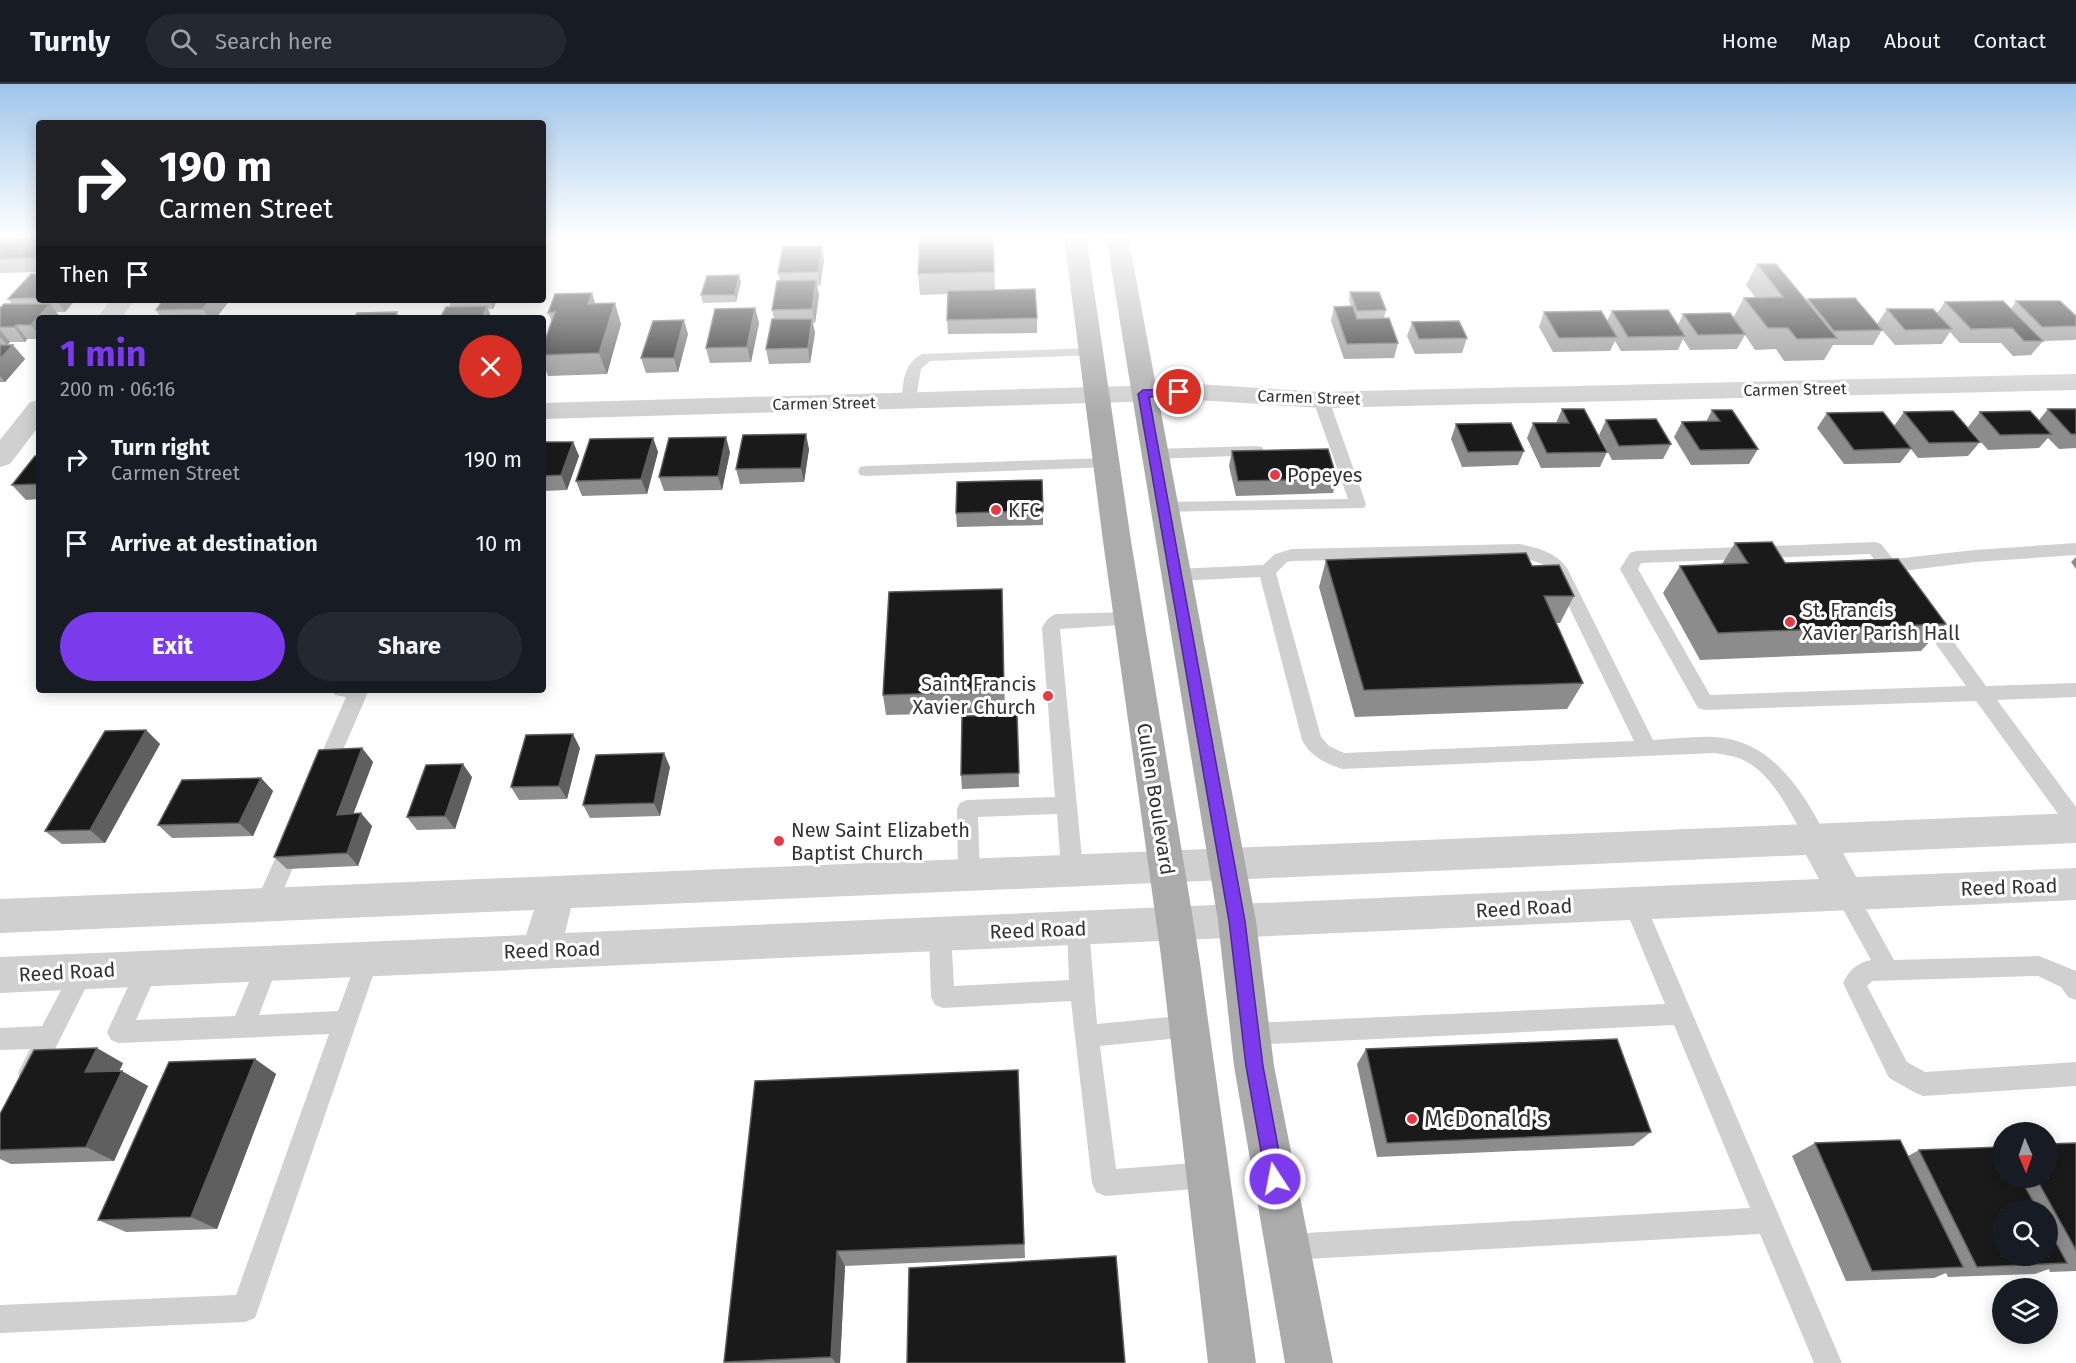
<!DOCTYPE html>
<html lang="en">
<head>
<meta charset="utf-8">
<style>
	:root { --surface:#171b24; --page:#242831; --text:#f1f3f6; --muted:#9ea1a6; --line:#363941; --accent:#7c3aed }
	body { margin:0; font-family:"Fira Sans",sans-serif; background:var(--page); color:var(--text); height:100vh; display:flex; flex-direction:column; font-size:22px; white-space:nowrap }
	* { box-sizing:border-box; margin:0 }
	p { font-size:20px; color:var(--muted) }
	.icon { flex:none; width:33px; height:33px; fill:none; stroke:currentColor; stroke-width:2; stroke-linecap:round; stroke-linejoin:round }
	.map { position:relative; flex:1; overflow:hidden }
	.panel { position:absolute; left:36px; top:231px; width:510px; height:378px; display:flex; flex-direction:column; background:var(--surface); border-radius:6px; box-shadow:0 3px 15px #0003 }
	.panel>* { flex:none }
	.banner { position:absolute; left:36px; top:36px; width:510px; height:183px; border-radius:6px; box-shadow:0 3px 15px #0003; background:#202124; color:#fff; overflow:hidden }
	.needle { width:39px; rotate:178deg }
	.controls { position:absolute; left:1992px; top:1038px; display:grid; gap:12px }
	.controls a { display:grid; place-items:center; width:66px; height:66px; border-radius:50%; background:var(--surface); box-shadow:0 3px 15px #0003; font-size:30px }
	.pin { position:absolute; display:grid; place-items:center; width:51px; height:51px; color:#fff; margin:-26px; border:3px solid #fff; border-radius:50%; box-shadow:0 2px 6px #0007 }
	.me { position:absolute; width:66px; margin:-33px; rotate:349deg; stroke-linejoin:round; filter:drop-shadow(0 0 4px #0008) }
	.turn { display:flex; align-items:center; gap:21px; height:126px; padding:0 24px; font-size:27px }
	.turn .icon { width:78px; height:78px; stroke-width:2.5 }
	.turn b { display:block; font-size:42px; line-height:51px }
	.then { display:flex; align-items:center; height:57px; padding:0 24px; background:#0003; gap:12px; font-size:22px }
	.round { display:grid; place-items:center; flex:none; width:63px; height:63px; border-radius:32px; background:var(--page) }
	.summary { display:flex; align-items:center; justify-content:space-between; height:102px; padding:0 24px }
	h1 { font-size:36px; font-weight:700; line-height:45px; color:var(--accent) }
	.action { display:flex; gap:12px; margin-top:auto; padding:12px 24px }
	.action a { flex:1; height:69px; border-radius:36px; background:var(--accent); color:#fff; font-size:24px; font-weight:700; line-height:69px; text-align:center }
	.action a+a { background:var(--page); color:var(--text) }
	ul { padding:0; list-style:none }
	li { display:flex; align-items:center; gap:18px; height:84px; padding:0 24px }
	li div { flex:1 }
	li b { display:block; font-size:22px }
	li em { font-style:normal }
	header { display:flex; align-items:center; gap:36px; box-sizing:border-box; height:84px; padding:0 30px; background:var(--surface); border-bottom:2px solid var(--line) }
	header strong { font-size:28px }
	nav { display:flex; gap:33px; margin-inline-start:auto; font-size:21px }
	.search { width:420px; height:54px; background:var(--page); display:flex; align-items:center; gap:15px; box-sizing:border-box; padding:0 21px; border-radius:33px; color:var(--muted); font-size:22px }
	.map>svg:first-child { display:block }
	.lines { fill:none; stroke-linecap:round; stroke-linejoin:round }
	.service { fill:#d0d0d0; fill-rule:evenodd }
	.minor { fill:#d0d0d0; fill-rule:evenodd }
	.tertiary { fill:#d0d0d0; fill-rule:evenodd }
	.primary { fill:#ababab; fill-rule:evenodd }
	.wall { fill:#8c8c8c; fill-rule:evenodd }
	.shaded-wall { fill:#5f5f5f }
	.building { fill:#1a1a1a; stroke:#5f5f5f; stroke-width:1.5 }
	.route { fill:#7c3aed; stroke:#51269a; stroke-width:1.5 }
	.poi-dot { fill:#e63946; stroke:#fff; stroke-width:2 }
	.labels { text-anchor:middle; stroke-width:6; stroke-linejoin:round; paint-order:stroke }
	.far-street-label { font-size:16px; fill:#333; stroke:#fff }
	.poi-label { font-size:20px; fill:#333; stroke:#fff; text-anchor:start }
	.street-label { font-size:20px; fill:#333; stroke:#fff }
	.near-poi-label { font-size:24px; fill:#333; stroke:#fff; text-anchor:start }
</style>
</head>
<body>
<header>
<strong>Turnly</strong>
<div class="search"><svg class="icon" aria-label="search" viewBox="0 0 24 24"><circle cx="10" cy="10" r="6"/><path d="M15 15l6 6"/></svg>Search here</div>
<nav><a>Home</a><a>Map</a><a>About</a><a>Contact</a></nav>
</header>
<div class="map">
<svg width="2076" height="1279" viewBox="0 0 2076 1279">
	<rect width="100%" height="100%" fill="#fff"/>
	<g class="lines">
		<path class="service" d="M1091,264L1096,265L1098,268L1096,271L930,277L921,285L915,320H905L902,317C903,298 903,280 922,270Z
			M1321,311L1329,316L1366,420L1364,424L1158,428L1156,424L1158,420L1164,418L1348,415L1313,316Z
			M1256,362L1262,363L1264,367L1262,371L1154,375L1146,370L1154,365Z
			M1106,374L1112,375L1114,379L1112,383L866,392L860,391L858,387L860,383L866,382Z
			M1875,458L1881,460L1893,475L1975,466L2076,459V471L1975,478L1902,487L1909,497L1906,501L1900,503L1894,501L1870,470L1641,479L1638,485L1710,611L1966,602L1913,528L1916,523L1922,521L1928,523L1986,602L2076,599V613L1997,616L2076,723V748L2069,745L1976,617L1705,626L1698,624L1620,485L1630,469L1636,467Z
			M1520,460C1538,464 1556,468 1567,484L1653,656C1673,655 1694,652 1714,653C1772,656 1803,707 1827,754L1823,760L1816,763L1809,760C1791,733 1776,694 1747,678C1737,672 1726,671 1715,669L1342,685C1325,679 1311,673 1302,656L1260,493L1176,497L1170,495L1167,491L1170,487L1176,485L1263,481L1275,470L1292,465ZM1520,472L1542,480L1553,490L1634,657L1344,669L1329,662L1321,653L1276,489L1287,478L1292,477Z
			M1130,528L1136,530L1139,535L1136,540L1060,545L1083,785L1080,792L1072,794L1064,792L1061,785L1057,730L978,733L980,790L977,797L969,799L961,797L958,790L957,725L960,719L967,716L1055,713L1042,544C1046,537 1048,533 1056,530Z
			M332,606H369L333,689L330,695L323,697L316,695L313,689L346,613L335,611Z
			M294,748L301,751L305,757L277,820L274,827L266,830L258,827L255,820L283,757L287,751Z
			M1845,799L1853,802L1894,876L2039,872L2076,887V916L2068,913L2061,903L2038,892L1872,897L1867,902L1907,978L1925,988L2076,978V1002L1923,1012L1914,1008L1889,994L1843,899C1848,887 1858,878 1871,876L1834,809L1837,802Z
			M1634,809L1642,812L1645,819L1842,1279H1814L1760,1150L1288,1176L1279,1172L1275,1163L1279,1154L1288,1150L1750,1124L1674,941L1251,961L1243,958L1239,950L1243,942L1251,939L1665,920L1623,819L1626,812Z
			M1078,834L1086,837L1089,844L1097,940L1189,931L1197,934L1201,942L1197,950L1189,953L1100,962L1116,1085L1208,1078L1217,1082L1221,1091L1217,1100L1208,1104L1105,1112L1096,1108L1092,1099L1071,917L943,924L935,921L931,913L929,850L932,843L940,840L948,843L951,850L954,902L1069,896L1067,844L1070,837Z
			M368,864L376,867L379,874L255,1234L245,1238L0,1249V1221L236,1211L329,950L119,959L111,956L107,948L140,877L148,874L156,877L159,884L136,936L235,932L260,871L268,868L276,871L279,878L259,931L338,927L360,867Z
			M83,876L91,880L94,887L39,997L30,1001L21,997L18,989L30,965L0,966V944L42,942L75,880Z"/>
		<path class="minor" d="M111,216H135L121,234H97Z
			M2076,290V306L1321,324L1197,316L543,335V319L1197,300L1321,308Z
			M39,316V342L10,380L0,383V356L30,318Z"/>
		<path class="tertiary" d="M2076,729V759L1843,769L1856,793L2076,784V816L0,909V873L526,851L534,826L0,849V815ZM1806,771L1819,795L565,849L571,824Z"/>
		<path class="primary" d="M1064,152H1086L1131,457L1199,872L1256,1279H1208L1161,872L1103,457Z
			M1106,152H1128L1256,837L1274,982L1333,1279H1285L1234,982L1218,837Z"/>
	</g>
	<path class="wall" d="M993,152L995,206L1037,234V249L948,250L947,236L948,210L920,211L918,190Z
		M39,154V188L0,189V155Z
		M824,176L820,202H817L819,211L815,239H813L815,249L810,279L769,280L766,265L774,235L772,226L780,197L778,189Z
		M1757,180L1806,217L1808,215L1882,246L1873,261H1833L1824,276L1784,277L1776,265L1755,266L1745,251L1737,265L1690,266L1683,255L1678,266L1621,267L1615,257L1610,267L1553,268L1539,243L1544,228L1607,237L1612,227L1678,241L1683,230L1733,234L1744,214L1755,213L1746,201Z
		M39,190V216H75L65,228H56L39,234V255H27L25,258H10L7,261L25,275L5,298H0V224L12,220L8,215Z
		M741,198L736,218L703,219L701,211Z
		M1350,208L1386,226L1384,234L1357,235L1398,259L1394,274L1344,275L1331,237L1334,223L1351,222L1349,216Z
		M230,216L216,234H150L160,232L156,226Z
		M497,216L493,225H488L490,230L488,234H440L451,223L449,218Z
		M2016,217L2076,231V255L2075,256L2043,257L2031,271L2013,272L2001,259H1960L1950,248L1942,260L1895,261L1877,240L1887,225L1937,229L1945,218L2011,225Z
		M595,219L621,240L607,290L548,292L543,279V262L552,238L548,229Z
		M755,224L759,239L751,278L710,279L706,264Z
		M1412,238L1467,254L1462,269L1415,270L1407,252Z
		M688,250L678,288L646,289L641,274Z
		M1562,325L1607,368L1600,383L1541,384L1527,354L1533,339H1556Z
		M2048,325H2076V364L2059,365L2048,354L2039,364L1988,366L1968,343L1980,328L2039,336Z
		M1712,326L1758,365L1749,380L1691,381L1674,353L1682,338H1706Z
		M1904,328L1980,358L1968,372L1918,374L1911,365L1900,379L1844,380L1817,344L1827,329L1894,342Z
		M1606,336L1671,360L1663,375L1612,376L1599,351Z
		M1456,340L1524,367L1518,381L1462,383L1451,355Z
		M653,354L658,368L647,410L582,412L576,397Z
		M543,358H573L579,372L567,406L543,407Z
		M809,365L804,398L740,400L736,385Z
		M1232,367L1337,395L1333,409L1236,412L1229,382Z
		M730,368L722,406L664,407L659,393Z
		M39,372V415L26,416L12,401Z
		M1043,427V441L957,443L956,429Z
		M1735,459L1785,479L1946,540L1921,567L1700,576L1663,509L1680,482L1722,480Z
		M2076,473V485L2071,478Z
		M1326,476L1532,482L1574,512L1560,539H1556L1583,599L1567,625L1355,633L1319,503Z
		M1002,505L1005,628L886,631L883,611Z
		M1017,631L1019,703L962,705L961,691Z
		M146,646L160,660L105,759L62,760L45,747Z
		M362,664L373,678L353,730L372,742L358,782L287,785L274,773Z
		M580,664L567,715L519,716L511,703Z
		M670,683L660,732L590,734L583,721Z
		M472,693L455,745L417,746L407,733Z
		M261,694L273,707L253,752L172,754L158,741Z
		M1366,965L1651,1048L1633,1062L1377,1073L1357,980Z
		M255,975L276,990L217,1145L126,1148L98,1136Z
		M123,979L119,987L148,1002L114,1077L11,1080L0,1075V1030Z
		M1018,986L1025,1174L845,1182L840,1279H725L724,1278Z
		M1815,1059L1908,1072L1919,1066L2002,1094H2048L2076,1059V1187L2050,1188L2049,1185L2035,1190L1948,1193L1946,1189L1934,1194L1846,1197L1792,1072ZM2002,1126H2048V1172Z"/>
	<path class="shaded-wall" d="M822,162L824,176L820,202L818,188Z
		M39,169V180L35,174Z
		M739,191L741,198L736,218L735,211Z
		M816,196L819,211L815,239L812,225Z
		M592,209L599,231L588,220Z
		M56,216H75L65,228Z
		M210,216H230L216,234H209L203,225Z
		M490,216H497L493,225L490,217Z
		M615,219L621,240L607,290L599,269Z
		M50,220L61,234H39V251L31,241Z
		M487,222L490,230L488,234H482Z
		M755,224L759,239L751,278L747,263Z
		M397,228L399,234H394Z
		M812,235L815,249L810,279L808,264Z
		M684,236L688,250L678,288L674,274Z
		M16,241L27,255L25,258L14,243Z
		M0,246L10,258L7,261L0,253Z
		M13,261L25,275L5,298L0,292V275Z
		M806,350L809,365L804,398L801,384Z
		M726,353L730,368L722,406L718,392Z
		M653,354L658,368L647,410L641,395Z
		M573,358L579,372L567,406L561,391Z
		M146,646L160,660L105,759L90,746Z
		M573,650L580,664L567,715L559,702Z
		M362,664L373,678L348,744L337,731Z
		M664,669L670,683L660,732L654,719Z
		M463,680L472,693L455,745L445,732Z
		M261,694L273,707L253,752L239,739Z
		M361,729L372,742L358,782L347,769Z
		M97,964L123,979L112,1003L85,988Z
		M255,975L276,990L217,1145L191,1133Z
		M122,987L148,1002L114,1077L86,1063Z
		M837,1167L845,1182L840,1279H836L831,1273Z"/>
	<path class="building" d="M920,152H993L994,188L918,190Z
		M39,154V169L35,174L0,175V155Z
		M783,162H822L818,188L778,189Z
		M1757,180H1776L1837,254L1797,255L1788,244H1768L1744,214L1783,213Z
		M31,190H39V214L8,215Z
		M739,191L735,211H701L707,192Z
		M816,196L812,225L772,226L777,197Z
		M1035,205L1037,234L947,236L948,207Z
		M1350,208H1379L1386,226L1357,227Z
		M592,209L588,220L615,219L599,269L543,271V262L555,228L548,229L555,210Z
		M1855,214L1882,246L1834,247L1808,215Z
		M163,216H210L203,225L156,226Z
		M450,216H490V217L449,218Z
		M2003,217L2043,257H2024L2012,244L1971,245L1945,218Z
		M2016,217H2060L2076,232V242L2042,243Z
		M4,220H50L31,241H16L14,243H0V224Z
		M487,222L482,234H440L446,223Z
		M1353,222L1357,235L1389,234L1398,259L1347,260L1334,223Z
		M755,224L747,263L706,264L715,225Z
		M1887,225H1933L1952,245L1905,246Z
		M1668,226L1685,252L1628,253L1612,227Z
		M1601,227L1617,253L1559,254L1544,228Z
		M397,228L394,234H354L357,229Z
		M1730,229L1745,250L1698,251L1683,230Z
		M200,231L198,234H150L152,232Z
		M772,235H812L808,264L766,265Z
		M684,236L674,274H641L653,237Z
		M1459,237L1467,254L1419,255L1412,238Z
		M0,261H13L0,275Z
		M1562,325H1584L1607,368L1547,369L1533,339H1569Z
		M2048,325H2076V350H2071Z
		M1712,326H1732L1758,365L1700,366L1682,338L1720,337Z
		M1953,327L1980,358L1929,359L1904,328Z
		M2030,327L2051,350L2000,351L1980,328Z
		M1883,328L1911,364L1854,366L1827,329Z
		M1656,335L1671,360L1619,362L1606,336Z
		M1511,339L1524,367L1468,368L1456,340Z
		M806,350L801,384L736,385L743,351Z
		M726,353L718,392L659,393L669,354Z
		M653,354L641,395L576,397L590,355Z
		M543,358H573L561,391L543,392Z
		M1328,365L1337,395L1238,397L1232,367Z
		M35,372H39V400L12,401Z
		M1042,396L1043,427L956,429L957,398Z
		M1772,458L1785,479L1898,475L1946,540L1718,549L1680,482L1748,479L1735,459Z
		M1526,469L1532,482L1559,481L1574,512H1544L1583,599L1364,606L1326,476Z
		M1002,505L1004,607L883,611L889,508Z
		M1017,631L1019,689L961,691L962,632Z
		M146,646L90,746L45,747L105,647Z
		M573,650L559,702L511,703L526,651Z
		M362,664L337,731L361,729L347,769L274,773L319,666Z
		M664,669L654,719L583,721L596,671Z
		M463,680L445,732L407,733L426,681Z
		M261,694L239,739L158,741L182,696Z
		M1617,955L1651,1048L1387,1059L1366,965Z
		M97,964L85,988L122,987L86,1063L0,1066V1030L34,966Z
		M255,975L191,1133L98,1136L169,978Z
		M1018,986L1024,1160L837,1167L831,1273L724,1278L755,997Z
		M1900,1056L1963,1183L1872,1187L1815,1059Z
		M2076,1059V1166L2036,1094H2048V1060Z
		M2002,1063V1094H2020L2038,1126H2002V1172H2048V1144L2067,1179L1977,1183L1919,1066Z
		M1116,1172L1125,1279H907L909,1184Z"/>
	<linearGradient id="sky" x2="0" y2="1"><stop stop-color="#9ec6ea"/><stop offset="0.46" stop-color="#fff"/><stop offset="1" stop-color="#fff" stop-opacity="0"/></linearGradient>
	<rect width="2076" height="331" fill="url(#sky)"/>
	<path class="route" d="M1179,305L1183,306V311L1149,313L1245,837L1263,982L1284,1095L1282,1101L1275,1104L1269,1101L1266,1095L1246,982L1229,837L1138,310L1143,306Z"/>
	<g class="poi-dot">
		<circle cx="1275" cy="391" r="6"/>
		<circle cx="996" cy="426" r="6"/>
		<circle cx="1790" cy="538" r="6"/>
		<circle cx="1048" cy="612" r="6"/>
		<circle cx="779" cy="757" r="6"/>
		<circle cx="1412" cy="1035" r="6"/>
	</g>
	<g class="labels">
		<g class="far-street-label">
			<text transform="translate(1795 305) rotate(-1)" y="6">Carmen Street</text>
			<text transform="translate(1309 313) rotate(2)" y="6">Carmen Street</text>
			<text transform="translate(824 319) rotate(-1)" y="6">Carmen Street</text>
		</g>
		<g class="poi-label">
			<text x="1287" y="398">Popeyes</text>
			<text x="1008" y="433">KFC</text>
			<text x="1802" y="533">St. Francis<tspan x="1802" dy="23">Xavier Parish Hall</tspan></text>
			<text x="1036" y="607" text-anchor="end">Saint Francis<tspan x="1036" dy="23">Xavier Church</tspan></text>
			<text x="791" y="753">New Saint Elizabeth<tspan x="791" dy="23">Baptist Church</tspan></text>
		</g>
		<g class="street-label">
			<text transform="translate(1156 715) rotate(81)" y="7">Cullen Boulevard</text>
			<text transform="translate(2009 803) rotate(-2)" y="7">Reed Road</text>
			<text transform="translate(1524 824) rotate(-3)" y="7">Reed Road</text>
			<text transform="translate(1038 846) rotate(-2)" y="7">Reed Road</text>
			<text transform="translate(552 866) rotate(-2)" y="7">Reed Road</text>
			<text transform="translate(67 888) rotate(-3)" y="7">Reed Road</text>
		</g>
		<g class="near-poi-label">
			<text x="1424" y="1043">McDonald's</text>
		</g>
	</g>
</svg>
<div class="controls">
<a><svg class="needle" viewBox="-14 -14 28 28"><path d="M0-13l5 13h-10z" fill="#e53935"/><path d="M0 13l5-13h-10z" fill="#9ea1a6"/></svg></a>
<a><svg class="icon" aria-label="search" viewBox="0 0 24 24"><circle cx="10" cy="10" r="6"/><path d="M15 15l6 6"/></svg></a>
<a><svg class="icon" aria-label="layers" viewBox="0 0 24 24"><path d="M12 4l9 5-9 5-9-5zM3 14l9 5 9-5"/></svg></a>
</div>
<div class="pin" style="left:1179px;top:308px;background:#d93025"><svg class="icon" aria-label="arrive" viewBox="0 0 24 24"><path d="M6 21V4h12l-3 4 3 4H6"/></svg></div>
<svg class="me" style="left:1275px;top:1095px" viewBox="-20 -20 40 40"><circle r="17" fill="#7c3aed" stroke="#fff" stroke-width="3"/><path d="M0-11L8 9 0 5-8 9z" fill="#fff"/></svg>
<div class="banner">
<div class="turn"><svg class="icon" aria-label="right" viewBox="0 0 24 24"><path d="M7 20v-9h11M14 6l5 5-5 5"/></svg><div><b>190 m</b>Carmen Street</div></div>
<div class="then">Then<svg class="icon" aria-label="arrive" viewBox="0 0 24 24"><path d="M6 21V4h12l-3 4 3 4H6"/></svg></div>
</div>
<section class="panel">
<div class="summary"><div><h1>1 min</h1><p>200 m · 06:16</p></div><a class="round" style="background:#d93025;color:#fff"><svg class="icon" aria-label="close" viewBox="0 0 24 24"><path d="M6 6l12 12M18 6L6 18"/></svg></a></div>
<ul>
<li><svg class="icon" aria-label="right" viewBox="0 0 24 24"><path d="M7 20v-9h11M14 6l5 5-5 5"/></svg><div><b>Turn right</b><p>Carmen Street</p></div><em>190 m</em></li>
<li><svg class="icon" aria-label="arrive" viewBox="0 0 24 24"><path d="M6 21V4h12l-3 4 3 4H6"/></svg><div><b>Arrive at destination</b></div><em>10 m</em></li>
</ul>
<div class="action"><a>Exit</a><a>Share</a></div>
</section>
</div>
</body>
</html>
